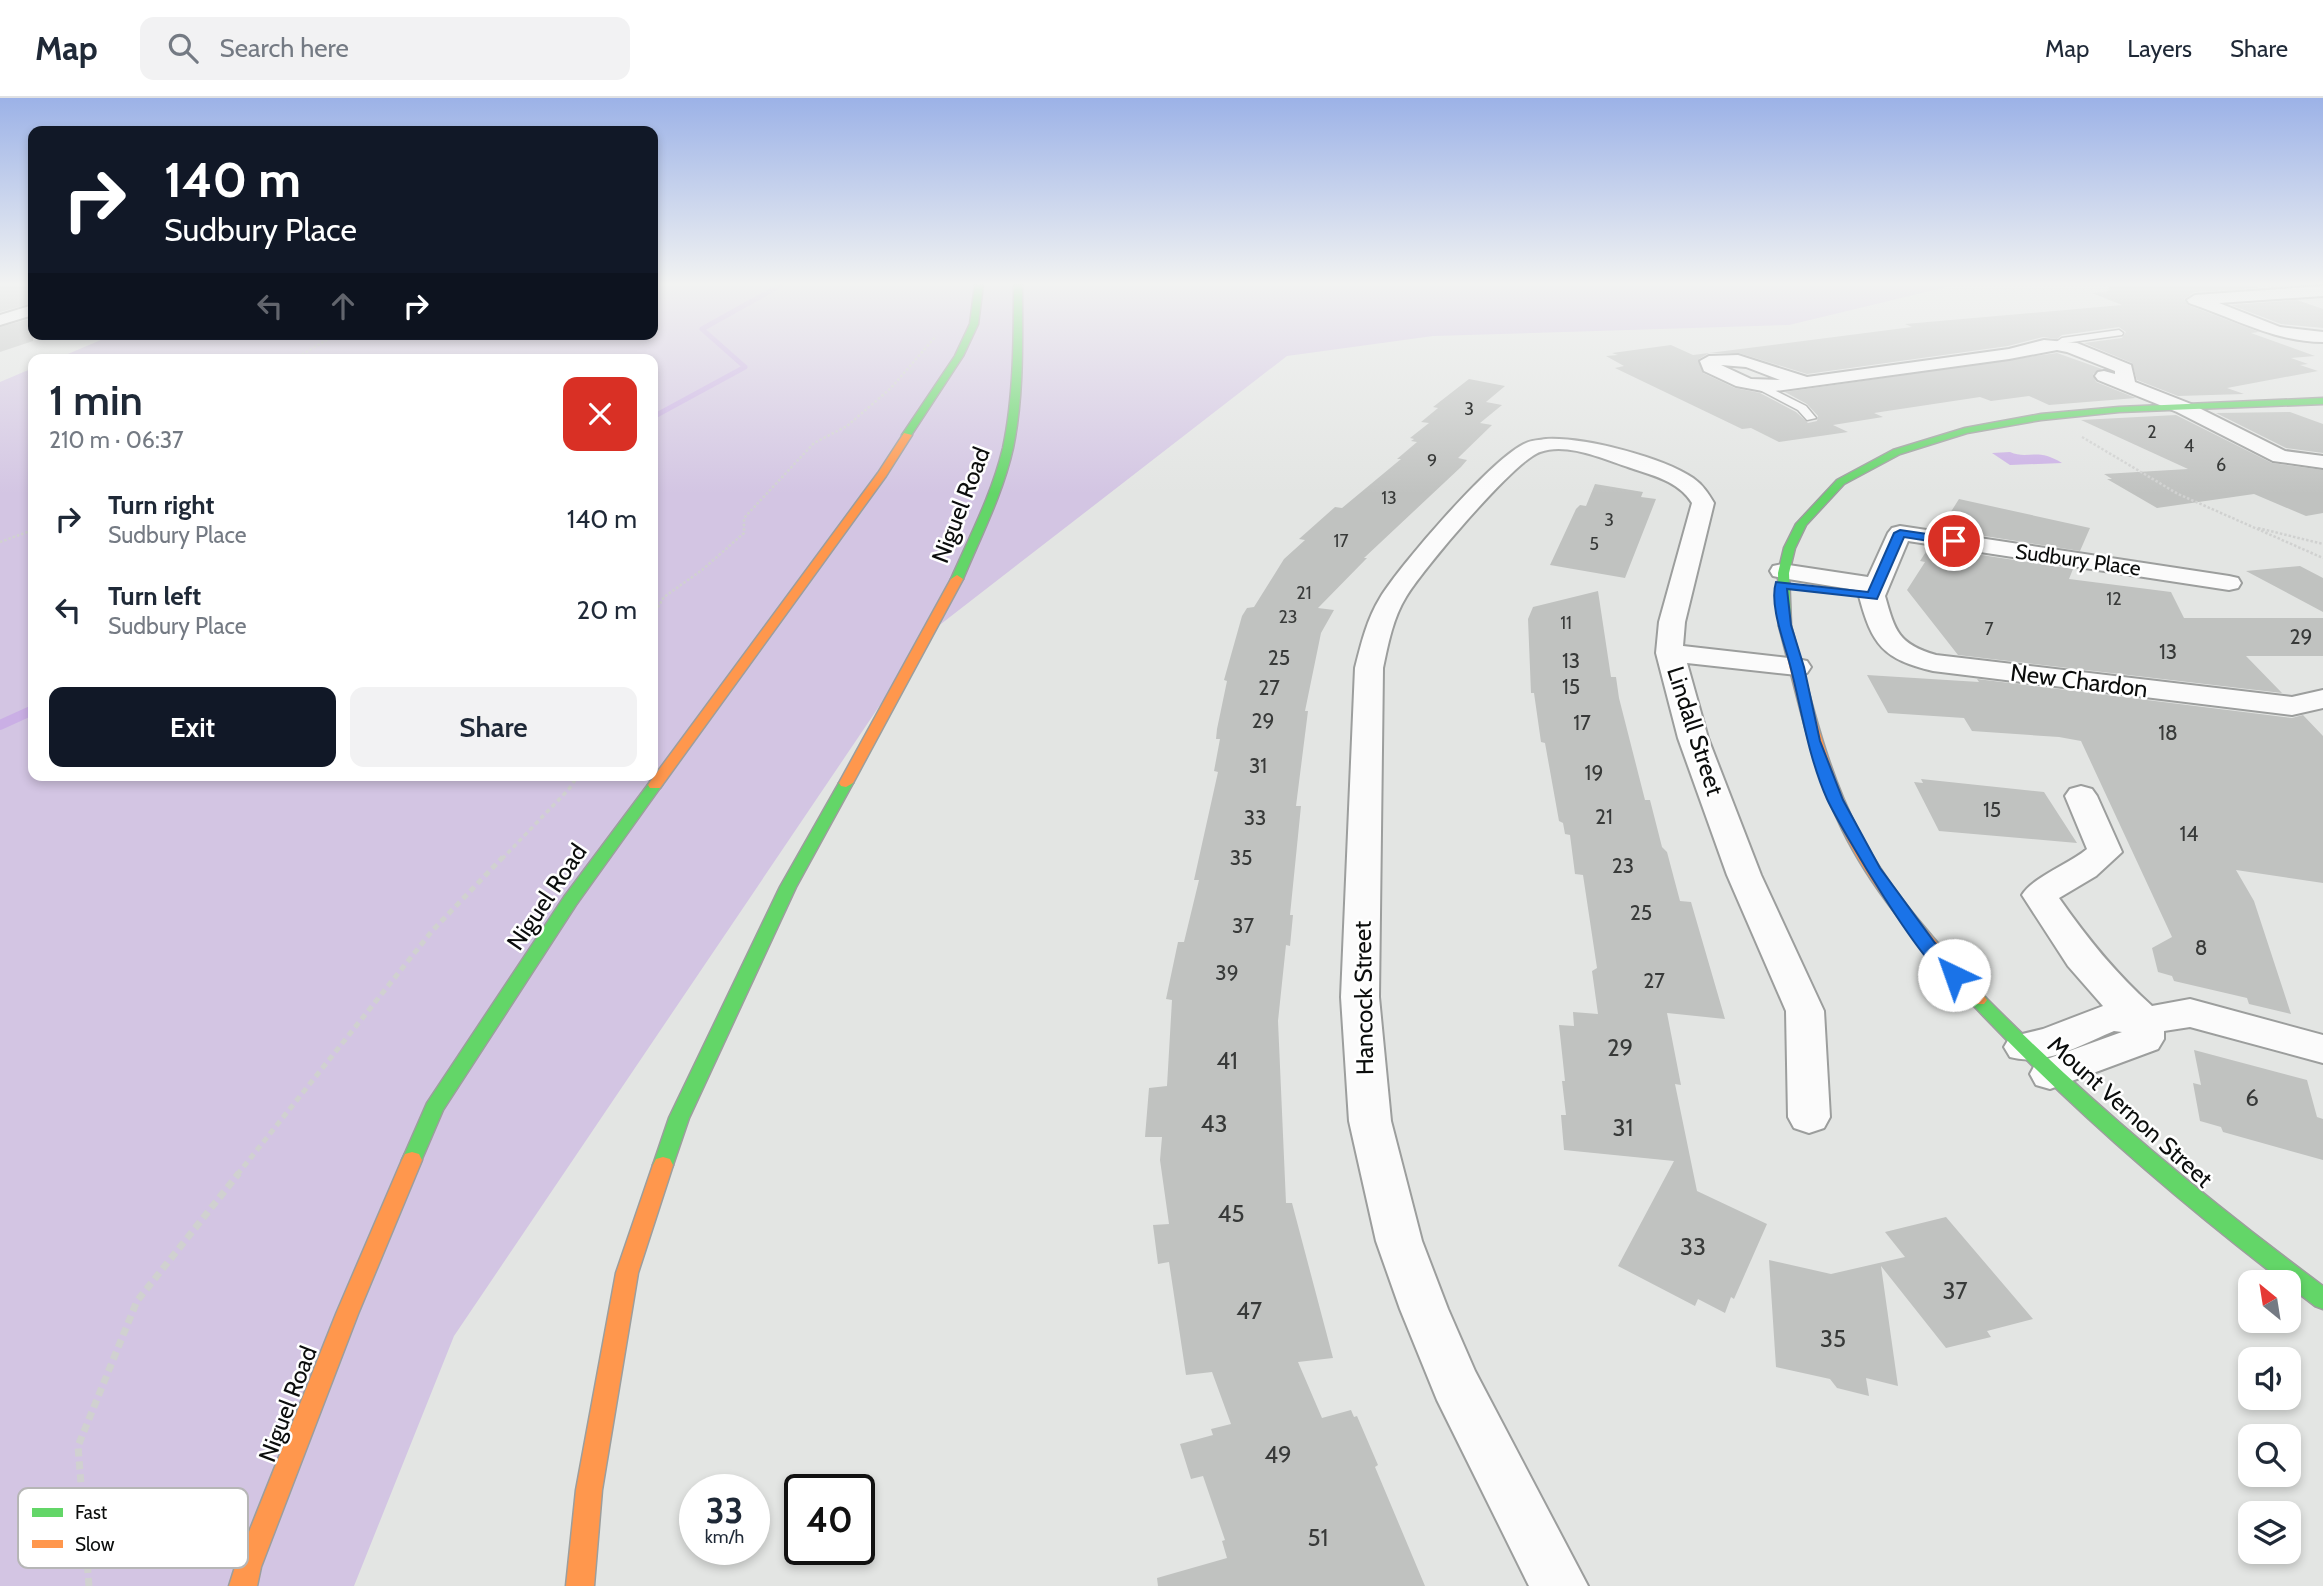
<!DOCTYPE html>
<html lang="en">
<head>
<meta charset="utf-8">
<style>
	:root { --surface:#fff; --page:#f2f2f3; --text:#1f2937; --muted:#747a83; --line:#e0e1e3; --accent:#111827 }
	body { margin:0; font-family:Cabin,sans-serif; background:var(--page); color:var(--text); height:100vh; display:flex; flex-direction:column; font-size:26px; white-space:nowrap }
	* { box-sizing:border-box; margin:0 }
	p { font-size:23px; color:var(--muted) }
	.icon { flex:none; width:38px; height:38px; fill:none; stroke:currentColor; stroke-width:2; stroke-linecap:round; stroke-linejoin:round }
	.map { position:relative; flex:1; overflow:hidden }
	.details { position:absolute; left:28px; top:256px; width:630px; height:427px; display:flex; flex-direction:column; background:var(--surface); border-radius:14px; box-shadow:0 4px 10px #0003 }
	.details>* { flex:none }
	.hud { position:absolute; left:28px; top:28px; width:630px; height:214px; border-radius:14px; box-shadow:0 4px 10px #0003; background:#111827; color:#fff; overflow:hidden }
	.needle { width:46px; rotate:330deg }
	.buttons { position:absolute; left:2238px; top:1172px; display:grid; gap:14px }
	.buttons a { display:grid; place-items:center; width:63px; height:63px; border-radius:14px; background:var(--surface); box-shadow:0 4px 10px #0003; font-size:35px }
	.speed { position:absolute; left:679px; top:1376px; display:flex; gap:14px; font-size:35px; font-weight:700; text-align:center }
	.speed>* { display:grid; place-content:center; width:91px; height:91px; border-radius:50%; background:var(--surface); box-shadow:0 4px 10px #0003; line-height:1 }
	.speed small { font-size:18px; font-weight:400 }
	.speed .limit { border:4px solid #111; border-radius:10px; background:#fff; color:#111 }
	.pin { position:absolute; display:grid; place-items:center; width:60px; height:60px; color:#fff; margin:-30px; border:4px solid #fff; border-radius:50%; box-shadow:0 2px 7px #0007 }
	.me { position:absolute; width:77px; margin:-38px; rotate:318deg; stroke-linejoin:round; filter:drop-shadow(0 0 5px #0008) }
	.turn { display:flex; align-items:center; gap:24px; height:147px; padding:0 21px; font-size:32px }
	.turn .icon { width:91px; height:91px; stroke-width:2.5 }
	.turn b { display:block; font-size:49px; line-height:60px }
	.lanes { display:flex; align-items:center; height:66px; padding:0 21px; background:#0003; justify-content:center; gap:35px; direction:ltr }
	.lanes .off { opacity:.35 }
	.round { display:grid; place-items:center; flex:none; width:74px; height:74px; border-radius:14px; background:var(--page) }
	.summary { display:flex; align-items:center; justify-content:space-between; height:119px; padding:0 21px }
	h1 { font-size:42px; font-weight:600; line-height:52px }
	.button { display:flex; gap:14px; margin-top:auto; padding:14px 21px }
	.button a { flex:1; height:80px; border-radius:14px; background:var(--accent); color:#fff; font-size:28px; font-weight:600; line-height:80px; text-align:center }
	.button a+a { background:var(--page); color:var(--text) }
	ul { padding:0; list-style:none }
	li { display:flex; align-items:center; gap:21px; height:91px; padding:0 21px }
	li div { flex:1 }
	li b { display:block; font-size:26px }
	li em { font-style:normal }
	header { display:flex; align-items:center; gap:42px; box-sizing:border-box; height:98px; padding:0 35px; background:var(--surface); border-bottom:2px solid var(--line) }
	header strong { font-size:33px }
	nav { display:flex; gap:38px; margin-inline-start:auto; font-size:24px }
	.search { width:490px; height:63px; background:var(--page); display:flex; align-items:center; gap:18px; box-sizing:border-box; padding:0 24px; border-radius:14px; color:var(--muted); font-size:26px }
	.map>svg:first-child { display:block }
	.green { fill:#d3c5e3 }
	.water { fill:#caafe5 }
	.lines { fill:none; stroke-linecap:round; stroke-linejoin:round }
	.stream-far1 { stroke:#caafe5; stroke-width:5 }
	.stream { stroke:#caafe5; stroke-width:10 }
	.building { fill:#c0c2c0 }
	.lane-casing { stroke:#9c9e9d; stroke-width:3 }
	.street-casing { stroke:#9c9e9d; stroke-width:4 }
	.fast-casing { stroke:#9c9e9d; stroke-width:3 }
	.slow-casing { stroke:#9c9e9d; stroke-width:3 }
	.path-far3 { stroke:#d0d1d0; stroke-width:2.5; stroke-dasharray:2.5 2; stroke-linecap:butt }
	.path-far2 { stroke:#d0d1d0; stroke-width:3.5; stroke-dasharray:4.5 3.5; stroke-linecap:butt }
	.path-far1 { stroke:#d0d1d0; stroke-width:5; stroke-dasharray:6 4.5; stroke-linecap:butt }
	.path { stroke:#d0d1d0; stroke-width:7; stroke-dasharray:8 5; stroke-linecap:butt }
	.lane { fill:#fbfbfb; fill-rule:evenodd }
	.street { fill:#fbfbfb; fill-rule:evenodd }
	.fast { fill:#63d668; fill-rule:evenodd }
	.slow { fill:#ff974d; fill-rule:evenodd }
	.route { fill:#1a73e8; stroke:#114b97; stroke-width:2 }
	.labels { text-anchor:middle; stroke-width:5; stroke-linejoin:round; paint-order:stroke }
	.far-number-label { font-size:18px; fill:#383a39 }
	.far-street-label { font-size:21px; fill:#0b0d0c; stroke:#fff }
	.number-label { font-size:21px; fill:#383a39 }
	.street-label { font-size:24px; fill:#0b0d0c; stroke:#fff }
	.near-number-label { font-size:24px; fill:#383a39 }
	.key { fill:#fff; stroke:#b6b6b6; stroke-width:2 }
	.key-label { font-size:19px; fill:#0b0d0c }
</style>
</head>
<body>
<header>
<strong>Map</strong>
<div class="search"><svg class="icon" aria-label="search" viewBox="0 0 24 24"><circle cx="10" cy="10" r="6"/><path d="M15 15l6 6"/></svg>Search here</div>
<nav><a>Map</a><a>Layers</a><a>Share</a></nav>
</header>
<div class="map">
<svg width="2323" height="1488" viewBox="0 0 2323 1488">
	<rect width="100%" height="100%" fill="#e3e5e3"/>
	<path class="green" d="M653,187H1955L1789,227L1433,238L1287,258L928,536L454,1238L354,1488H0V284L33,270V677H653V261H56L115,236H653Z"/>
	<path class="water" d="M2010,354C2028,362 2037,349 2062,365L2010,367L1992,355Z"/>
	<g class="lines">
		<path class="stream-far1" d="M653,319L745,269L702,231L781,187"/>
		<path class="stream" d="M0,627L33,612"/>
	</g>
	<path class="building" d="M0,187H33V205L0,214Z
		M2110,187H2252L2259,190L2195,194L2184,201L2188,207L2259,234L2251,235L2315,258L2291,260L2308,266L2300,267L2318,273L2227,290L2244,296L2178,298L2137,282L2132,265L2084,245L2122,240L2126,234L2119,229L2062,237L2057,241L2043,239L2008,248L1807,276L1739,255H1709L1699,261L1703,275L1735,290L1760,295L1796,314L1808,325L1817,323L1818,318L1807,306L1785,294L2057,255L2102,271L2093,276L2096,284L2136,300L2049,307L2029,298L1991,303L1980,299L1874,315L1883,319L1833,327L1848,334L1779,344L1751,330L1742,331L1615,270L1624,268L1606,258L1618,257L1612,255L1671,247L1693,257L1912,229L1905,226L2122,207L2092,195L2108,194L2104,193L2112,192L2109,191Z
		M2297,202L2323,211V230L2281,226L2231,207Z
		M33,220V243L0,254V229Z
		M1469,281L1505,288L1486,304L1502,307L1480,325L1492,327L1458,360L1467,362L1461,369L1364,460H1367L1318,510L1334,512L1321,535L1305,613H1308L1296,708H1301L1290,817H1293L1290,848L1286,847L1278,923L1286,1105H1292L1333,1260L1298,1264L1322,1320L1351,1312L1354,1319L1357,1318L1378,1367L1375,1369L1425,1488H1158L1157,1480L1227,1460L1222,1443L1225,1442L1203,1378L1191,1381L1180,1346L1213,1337L1211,1331L1231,1326L1212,1274L1186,1277L1169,1164L1158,1166L1153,1127L1169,1126L1160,1062L1162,1039H1145L1149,990L1167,988L1172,902L1166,901L1178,844H1184L1199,782H1194L1218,674L1214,673L1220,641H1216L1217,631L1227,583L1224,582L1242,518L1247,510L1254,509L1284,461L1305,442L1299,441L1335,409L1342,410L1401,361H1397L1417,344L1411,343L1414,341L1410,340L1429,325L1421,324L1438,310L1433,309Z
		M2290,314L2323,326V355L2286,350L2216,315Z
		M2176,317L2272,365L2323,372V415L2306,418L2254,396L2157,410L2107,381H2112L2104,376L2188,371L2081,322Z
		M1595,386L1643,394L1641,399L1656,401L1625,480L1550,467L1576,411L1580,407L1586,408Z
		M1959,401L2090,430L2080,453L1940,431Z
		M1929,449L2073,471L2069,481L2171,494L2184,520H2323V558H2246L2282,595L1958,557L1907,492L1925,464L1920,463Z
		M2300,468L2323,480V514L2246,473Z
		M1598,493L1611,579H1616L1619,600L1645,702H1650L1662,749L1667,754L1680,803L1691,804L1725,921L1667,915L1681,987L1675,986L1697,1093L1767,1126L1734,1201L1731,1199L1725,1215L1698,1201L1695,1208L1618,1168L1674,1063L1564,1052L1561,1017H1566L1562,983H1565L1559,927L1574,928L1573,914L1598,916L1592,873L1597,870L1583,777L1575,776L1570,737L1565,736L1563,725L1559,723L1545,645L1541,644L1534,595H1531L1528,521L1533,509Z
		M1867,577L1979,584L1977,581L2292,620L2303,617L2323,638V785L2236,772L2254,803L2291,916L2249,906L2247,900L2174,883L2172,878L2158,874L2152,850L2172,839L2081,643L2059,639L1972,633L1964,620L1888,615Z
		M1921,681L2044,694L2077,745L1939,733L1914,684L1923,685Z
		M2194,952L2307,982L2317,1019L2323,1021V1062L2223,1034L2221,1029L2200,1023L2193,985L2201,987Z
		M1946,1119L2033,1221L1987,1233L1991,1239L1946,1250L1881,1168L1898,1288L1866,1280L1869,1298L1837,1290L1830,1281L1776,1269L1769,1162L1831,1176L1905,1159L1885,1134Z"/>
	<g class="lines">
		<defs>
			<path id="lane" d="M2119,232L2123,235L2122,237L2065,245L2057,250L2052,247L2062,240Z
				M1758,287H1764L1806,308L1816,320L1807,322L1798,312L1758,291Z"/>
			<path id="street" d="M2323,188V198L2219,205L2280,229L2323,234V244C2275,244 2234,220 2189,205L2187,202L2195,197Z
				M33,207V217L0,227V217Z
				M2044,242L2077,245L2131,267L2135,284L2191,306L2285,353L2323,358V370L2273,363L2177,314L2098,282L2095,278L2098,274L2104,273L2115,276V273L2067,254L2057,252L2009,261L1768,294L1736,288L1704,273L1700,263L1709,258L1738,257L1807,279L2009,251ZM1721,267L1746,269L1780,282L1751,281Z
				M1546,341C1584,339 1662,359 1693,380C1703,387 1708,395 1714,405L1685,524L1683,548L1797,561L1807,563L1811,569L1807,575L1797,577L1687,565L1708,640L1761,777L1824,913L1830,1019L1824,1030L1809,1035L1794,1030L1788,1019L1786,913L1727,777L1678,640L1656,555L1659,524L1692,405C1679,383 1651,377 1628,369C1603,361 1567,344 1540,354C1514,363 1422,472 1406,499C1393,520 1388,546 1383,570L1379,899L1391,1023L1422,1143L1448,1211L1475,1273L1588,1488H1529L1437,1302L1400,1211L1376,1143L1349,1023L1341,899L1355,570C1361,546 1367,521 1380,500C1399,468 1494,358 1526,345C1532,342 1540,342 1546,341Z
				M1900,428L2229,478L2238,480L2241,485L2238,490L2229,492L1908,443L1885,498C1895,533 1898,546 1936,557L2292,599L2323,592V610L2292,617L1933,573C1883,561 1872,547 1859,498L1862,493L1782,480L1773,478L1770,473L1773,468L1782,466L1868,479L1888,435L1892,430Z
				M2081,688L2092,691L2097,698L2122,754L2096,778L2059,800C2087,840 2115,875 2152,908L2190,901L2323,937V965L2190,929L2164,933V941L2158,951L2050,991L2036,987L2030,976L2036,965L2122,934L2114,933C2083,946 2044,969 2010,959L2004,949L2010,939L2043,931L2103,908L2068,868L2022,797C2033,779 2069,766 2087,751L2065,698L2070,691Z"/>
			<path id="fast" d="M975,187H983L978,226L963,258L910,339H904L902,337L955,258L970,226Z
				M1014,187H1022C1022,241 1024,297 1013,350C1003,395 981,438 963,481L957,485L951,481C970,438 992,396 1003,350C1014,299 1014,239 1014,187Z
				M2323,300V306L2119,314L2041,322L1967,335L1900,356L1844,386L1806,427L1795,450L1789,475L1791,528L1785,532L1779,528L1778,475L1784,450L1796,426L1837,382L1893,352L1965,330L2041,316L2119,309Z
				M846,681L853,685L796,789L689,1020L673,1067L670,1073L663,1075L656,1073L653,1067L669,1020L780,789L839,685Z
				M655,683L662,687L576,807L443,1012L419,1068L412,1070L405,1068L402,1062L427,1005L564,799L650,684Z
				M1978,896L1984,898C2089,1004 2203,1099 2323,1188V1211L2315,1208L2289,1188V1185H2285C2173,1099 2068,1008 1972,906L1969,902L1972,898Z"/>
			<path id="slow" d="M904,335L912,337L886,378L660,690H650L648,687L650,684L878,375Z
				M957,477L963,481L853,685L846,689L841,688L839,685L951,481Z
				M1785,524L1791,528C1810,597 1825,668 1858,732C1889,794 1939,846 1984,898L1987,902L1984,906H1972C1925,852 1874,797 1842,731C1811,667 1797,597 1779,528Z
				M412,1054L419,1056L422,1062L358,1216L261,1469L257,1488H229L235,1469L336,1216L402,1062L405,1056Z
				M663,1059L670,1061L673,1067L638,1175L602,1392L594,1488H566L576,1392L616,1175L653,1067L656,1061Z"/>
		</defs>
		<use href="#lane" class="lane-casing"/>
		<use href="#street" class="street-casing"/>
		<use href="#fast" class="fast-casing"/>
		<use href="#slow" class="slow-casing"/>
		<path class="path-far3" d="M294,261L337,236
			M2082,339L2178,396L2323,460
			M2258,430L2323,446
			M0,444L33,432
			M653,517L664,499L702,472L744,435V420L814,345L847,328L891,290L936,238"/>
		<path class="path-far2" d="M502,761L569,691L578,677"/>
		<path class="path-far1" d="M237,1077L432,833L503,759"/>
		<path class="path" d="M89,1488L78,1348L137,1203L239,1075"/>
		<use href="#lane" class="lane"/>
		<use href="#street" class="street"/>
		<use href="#fast" class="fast"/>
		<use href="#slow" class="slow"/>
	</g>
	<linearGradient id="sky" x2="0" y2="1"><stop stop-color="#9cb2e7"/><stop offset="0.47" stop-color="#f2f3f2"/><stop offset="1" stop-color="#f2f3f2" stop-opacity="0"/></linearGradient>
	<rect width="2323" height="396" fill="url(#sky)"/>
	<path class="route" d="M1900,432L1954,440L1960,443L1954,447L1904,439L1877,501L1787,491L1791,527L1804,569L1820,643L1843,702L1880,770L1935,845L1960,873L1963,877L1960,881C1956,883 1955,884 1950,882C1924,872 1841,731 1827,701C1808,658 1802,613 1790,567C1784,544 1769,506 1776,484L1868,494L1894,435Z"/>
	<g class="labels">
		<g class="far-number-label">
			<text x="1469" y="317">3</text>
			<text x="2152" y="340">2</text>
			<text x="2189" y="354">4</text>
			<text x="1432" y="369">9</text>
			<text x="2221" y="373">6</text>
			<text x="1389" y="406">13</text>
			<text x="1609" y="428">3</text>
			<text x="1341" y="449">17</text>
			<text x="1594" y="452">5</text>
			<text x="1304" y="501">21</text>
			<text x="2114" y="507">12</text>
			<text x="1288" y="525">23</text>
			<text x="1566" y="531">11</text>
			<text x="1989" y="537">7</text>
		</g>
		<g class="far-street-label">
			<text transform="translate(2078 462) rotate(8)" y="7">Sudbury Place</text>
		</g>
		<g class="number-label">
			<text x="2301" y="546">29</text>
			<text x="2168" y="561">13</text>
			<text x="1279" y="567">25</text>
			<text x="1571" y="570">13</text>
			<text x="1571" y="596">15</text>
			<text x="1269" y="597">27</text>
			<text x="1263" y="630">29</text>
			<text x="1582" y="632">17</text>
			<text x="2168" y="642">18</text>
			<text x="1258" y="675">31</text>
			<text x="1594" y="682">19</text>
			<text x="1992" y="719">15</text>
			<text x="1604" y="726">21</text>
			<text x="1255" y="727">33</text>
			<text x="2189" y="743">14</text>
			<text x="1241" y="767">35</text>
			<text x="1623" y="775">23</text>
			<text x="1641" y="822">25</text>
			<text x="1243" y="835">37</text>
			<text x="2201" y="857">8</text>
			<text x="1227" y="882">39</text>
			<text x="1654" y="890">27</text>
		</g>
		<g class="street-label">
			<text transform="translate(961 407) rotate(-69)" y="8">Niguel Road</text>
			<text transform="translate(2079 583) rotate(7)" y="8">New Chardon</text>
			<text transform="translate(1695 633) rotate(72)" y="8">Lindall Street</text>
			<text transform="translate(547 799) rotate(-56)" y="8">Niguel Road</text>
			<text transform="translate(1364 900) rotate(-91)" y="8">Hancock Street</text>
			<text transform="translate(2130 1014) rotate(42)" y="8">Mount Vernon Street</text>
			<text transform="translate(288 1306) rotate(-69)" y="8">Niguel Road</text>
		</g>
		<g class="near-number-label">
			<text x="1620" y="958">29</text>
			<text x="1227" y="971">41</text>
			<text x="2252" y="1008">6</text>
			<text x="1214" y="1034">43</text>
			<text x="1623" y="1038">31</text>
			<text x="1231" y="1124">45</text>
			<text x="1693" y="1157">33</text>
			<text x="1955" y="1201">37</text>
			<text x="1249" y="1221">47</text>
			<text x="1833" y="1249">35</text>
			<text x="1278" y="1365">49</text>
			<text x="1318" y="1448">51</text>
		</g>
	</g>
	<rect x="18" y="1390" width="230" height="80" rx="10" class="key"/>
	<rect x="32" y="1410" width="31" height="9" fill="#63d668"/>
	<rect x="32" y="1442" width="31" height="8" fill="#ff974d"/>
	<g class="key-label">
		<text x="75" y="1421">Fast</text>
		<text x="75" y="1453">Slow</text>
	</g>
</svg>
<div class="buttons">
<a><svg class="needle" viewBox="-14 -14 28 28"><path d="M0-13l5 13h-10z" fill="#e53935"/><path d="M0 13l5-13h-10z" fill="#747a83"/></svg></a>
<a><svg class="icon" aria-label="sound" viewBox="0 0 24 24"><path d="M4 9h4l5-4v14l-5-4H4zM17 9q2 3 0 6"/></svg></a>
<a><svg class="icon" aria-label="search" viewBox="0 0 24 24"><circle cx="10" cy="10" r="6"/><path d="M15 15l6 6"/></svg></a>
<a><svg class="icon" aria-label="layers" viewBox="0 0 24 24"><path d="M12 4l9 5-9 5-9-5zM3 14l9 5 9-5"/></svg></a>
</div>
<div class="speed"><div>33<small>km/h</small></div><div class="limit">40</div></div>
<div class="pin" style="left:1954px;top:443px;background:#d93025"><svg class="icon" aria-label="arrive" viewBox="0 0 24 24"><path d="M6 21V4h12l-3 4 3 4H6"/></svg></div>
<svg class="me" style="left:1954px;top:877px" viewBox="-20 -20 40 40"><circle r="19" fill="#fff"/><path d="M0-13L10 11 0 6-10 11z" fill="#1a73e8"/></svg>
<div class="hud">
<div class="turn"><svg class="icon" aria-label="right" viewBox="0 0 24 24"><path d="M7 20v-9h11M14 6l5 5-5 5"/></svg><div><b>140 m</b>Sudbury Place</div></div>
<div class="lanes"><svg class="icon off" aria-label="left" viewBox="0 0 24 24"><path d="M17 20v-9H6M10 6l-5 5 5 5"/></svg><svg class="icon off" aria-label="ahead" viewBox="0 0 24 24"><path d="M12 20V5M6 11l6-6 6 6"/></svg><svg class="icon" aria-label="right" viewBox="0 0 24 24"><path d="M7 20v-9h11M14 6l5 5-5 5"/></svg></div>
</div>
<section class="details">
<div class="summary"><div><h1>1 min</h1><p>210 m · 06:37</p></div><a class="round" style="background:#d93025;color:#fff"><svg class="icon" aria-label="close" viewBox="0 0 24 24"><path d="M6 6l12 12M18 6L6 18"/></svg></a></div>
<ul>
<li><svg class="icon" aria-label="right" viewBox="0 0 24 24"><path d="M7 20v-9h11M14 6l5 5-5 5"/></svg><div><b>Turn right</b><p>Sudbury Place</p></div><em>140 m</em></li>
<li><svg class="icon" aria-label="left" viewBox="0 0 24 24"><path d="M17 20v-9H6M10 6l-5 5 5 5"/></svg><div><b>Turn left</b><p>Sudbury Place</p></div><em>20 m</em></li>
</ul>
<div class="button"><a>Exit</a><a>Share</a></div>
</section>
</div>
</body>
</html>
